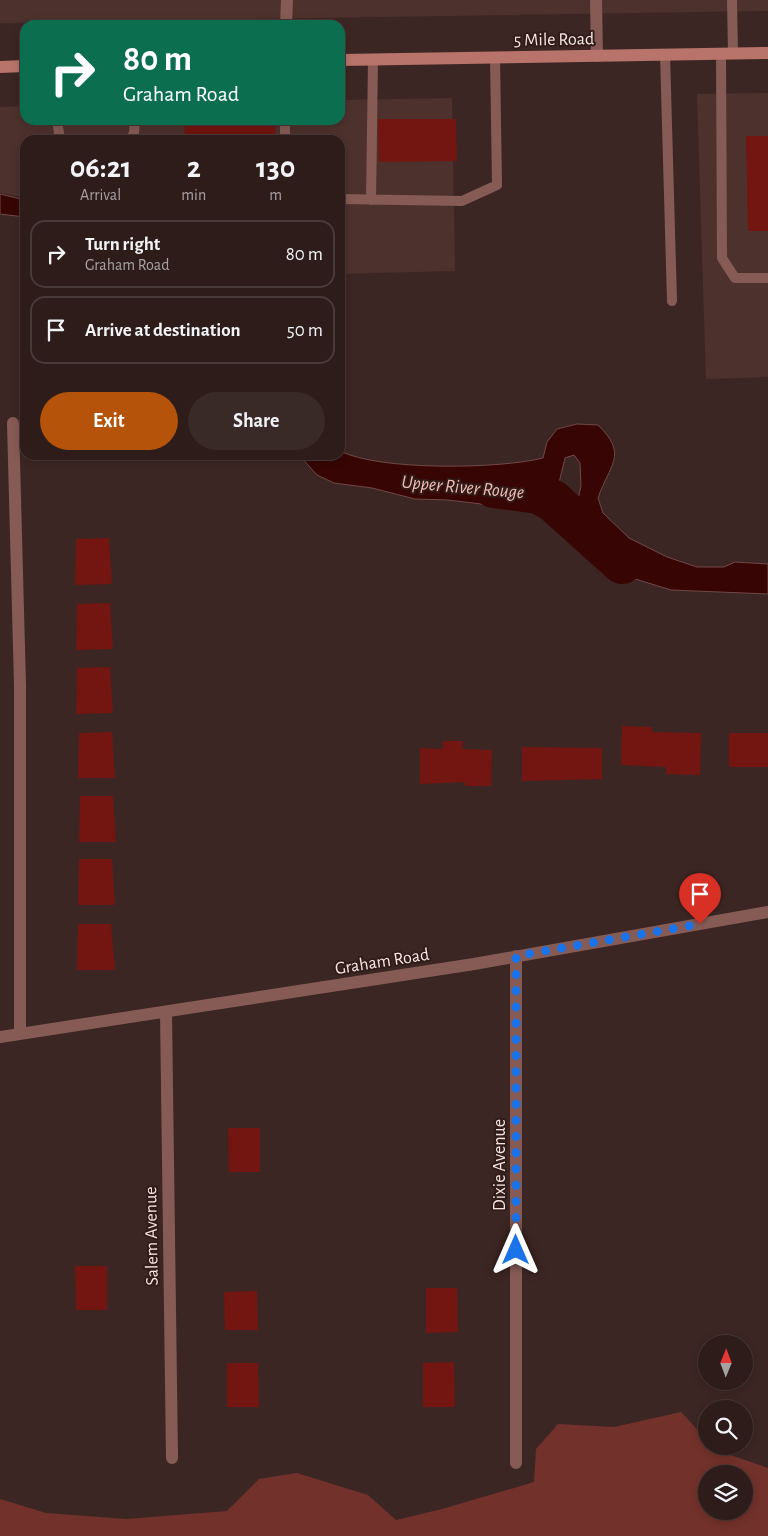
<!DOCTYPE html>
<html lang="en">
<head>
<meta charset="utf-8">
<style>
	:root { --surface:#2d1c1a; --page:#392927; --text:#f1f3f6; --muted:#a7a1a2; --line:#483a39; --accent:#b45309 }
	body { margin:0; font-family:"Alegreya Sans",sans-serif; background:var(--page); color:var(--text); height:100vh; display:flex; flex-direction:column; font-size:19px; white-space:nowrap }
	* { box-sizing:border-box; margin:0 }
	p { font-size:16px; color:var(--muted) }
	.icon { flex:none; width:28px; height:28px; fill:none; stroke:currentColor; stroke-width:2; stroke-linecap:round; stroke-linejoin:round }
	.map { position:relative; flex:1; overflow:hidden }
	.side { position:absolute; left:20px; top:135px; width:325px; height:325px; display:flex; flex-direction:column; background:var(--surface); border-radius:15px; box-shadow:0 2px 8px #0003,0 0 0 1px var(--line) }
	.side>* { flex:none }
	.banner { position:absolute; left:20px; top:20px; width:325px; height:105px; border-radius:15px; box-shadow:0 2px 8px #0003,0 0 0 1px var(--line); background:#0b6e4f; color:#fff; overflow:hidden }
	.needle { width:32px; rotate:1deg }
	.fabs { position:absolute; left:698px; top:1335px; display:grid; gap:10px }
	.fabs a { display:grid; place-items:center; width:55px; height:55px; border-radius:50%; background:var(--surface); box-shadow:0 2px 8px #0003,0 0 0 1px var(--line); font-size:25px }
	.pin { position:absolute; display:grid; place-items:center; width:42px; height:42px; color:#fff; margin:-51px -21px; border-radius:50% 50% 50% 0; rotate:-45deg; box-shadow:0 0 5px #0007 }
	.pin .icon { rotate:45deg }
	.me { position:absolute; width:55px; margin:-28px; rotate:0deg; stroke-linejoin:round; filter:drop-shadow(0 0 4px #0008) }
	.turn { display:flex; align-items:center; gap:18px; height:105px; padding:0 20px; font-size:22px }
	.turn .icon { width:65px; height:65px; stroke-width:2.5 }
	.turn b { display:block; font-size:35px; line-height:42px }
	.eta { display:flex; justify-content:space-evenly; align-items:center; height:85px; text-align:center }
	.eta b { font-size:30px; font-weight:700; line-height:35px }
	.cta { display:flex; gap:10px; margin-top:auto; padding:10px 20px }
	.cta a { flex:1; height:58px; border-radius:30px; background:var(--accent); color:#fff; font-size:20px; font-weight:700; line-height:58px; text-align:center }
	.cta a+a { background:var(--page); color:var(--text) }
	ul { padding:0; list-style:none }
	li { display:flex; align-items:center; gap:15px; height:68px; margin:0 10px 8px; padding:0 10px; border:2px solid var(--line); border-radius:15px }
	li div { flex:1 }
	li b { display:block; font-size:19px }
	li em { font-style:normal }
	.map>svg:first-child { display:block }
	.built { fill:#4d312d }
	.green { fill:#72312a; fill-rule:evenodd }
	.water { fill:#370604; stroke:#704947 }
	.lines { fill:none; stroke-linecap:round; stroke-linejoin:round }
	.river { stroke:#370604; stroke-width:42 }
	.building { fill:#731510 }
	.lane { stroke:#865b55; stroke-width:10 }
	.street { stroke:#865b55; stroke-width:12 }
	.secondary { stroke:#b8746b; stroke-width:12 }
	.route { stroke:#1a73e8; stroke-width:9; stroke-dasharray:0 16.2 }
	.labels { text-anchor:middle; stroke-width:4; stroke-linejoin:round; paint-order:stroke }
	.street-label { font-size:18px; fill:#f4e5e2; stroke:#311c19 }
	.water-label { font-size:19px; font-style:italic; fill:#f1bcb4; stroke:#311c19 }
</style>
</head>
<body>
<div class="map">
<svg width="768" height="1536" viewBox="0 0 768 1536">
	<rect width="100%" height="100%" fill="#3c2623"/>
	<path class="built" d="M0,0H768V11L0,23Z
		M768,93V377L706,379L697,94Z
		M452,98L455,271L340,274V140H25V197L0,193V107L25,106V120H340V100Z"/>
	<path class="green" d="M681,1412L706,1439V1446H713L716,1450L768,1468V1536H0V1499L46,1513L126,1519L227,1511L259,1479L297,1473L368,1495L396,1520L442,1509L534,1482L536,1449L558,1424L614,1427ZM706,1474H744V1511H706Z"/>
	<path class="water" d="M0,194L25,200V217L0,214Z
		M577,424L598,425C629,455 609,465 598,498L603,513L629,538L667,557L697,567H724L735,562L768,564V594L671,590L632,578L598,561L579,533L576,508L581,486L580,463L574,455L565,458L557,491L547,505L534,508H515L448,500L415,499L372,488L334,483L317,475L299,455H340V451C380,471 499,469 543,458L547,442L557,429Z"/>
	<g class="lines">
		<path class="river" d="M494,487L539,493L553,501L622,563"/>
	</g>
	<path class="building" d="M378,119H456L457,161L379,162Z
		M275,120L276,140H185L184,122Z
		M746,136H768V231H748Z
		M109,538L112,584L75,585L76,539Z
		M110,603L113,649L76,650L77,604Z
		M110,667L113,713L76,714L77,668Z
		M622,726L652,727V732L701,733L700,775L666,774V767L621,765Z
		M112,732L115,778H78L79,733Z
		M729,733H768V767H729Z
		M443,741H463L462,749L492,750L491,786H465V782L420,784V748L443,749Z
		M522,747L602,748V779L522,781Z
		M80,796H113L116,842H79Z
		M79,859H112L115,905H78Z
		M78,924H111L115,970H77Z
		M228,1128H260V1172H229Z
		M75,1266H107V1310H76Z
		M426,1288H457L458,1332L426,1333Z
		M257,1291L258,1330H225L224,1292Z
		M454,1362L455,1407H423V1363Z
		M227,1363H258L259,1407H227Z"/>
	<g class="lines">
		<path class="lane" d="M732,0L733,53
			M721,53L722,258L735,278H768
			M665,54L672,301
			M57,120L60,140
			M130,140L134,133L135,120
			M285,140V120
			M340,199L462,201L497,185L495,57
			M371,200L373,60"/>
		<path class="street" d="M596,0L597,56
			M286,25L287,0
			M13,423L20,685V1034
			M516,956V1463
			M166,1013L172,1458
			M0,1037L474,964L768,912"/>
		<path class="secondary" d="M340,60L768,53
			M0,67L25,66"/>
	</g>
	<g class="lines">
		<path class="route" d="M516,1250V956L700,924"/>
	</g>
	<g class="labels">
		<g class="street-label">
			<text transform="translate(554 39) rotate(-1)" y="6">5 Mile Road</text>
			<text transform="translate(382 961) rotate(-9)" y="6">Graham Road</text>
			<text transform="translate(499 1165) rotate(-90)" y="6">Dixie Avenue</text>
			<text transform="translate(151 1236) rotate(-91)" y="6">Salem Avenue</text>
		</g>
		<g class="water-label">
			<text transform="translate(463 486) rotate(5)" y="7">Upper River Rouge</text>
		</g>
	</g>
</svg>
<div class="fabs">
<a><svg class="needle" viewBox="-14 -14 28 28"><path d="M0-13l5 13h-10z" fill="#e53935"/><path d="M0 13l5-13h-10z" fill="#a7a1a2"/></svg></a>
<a><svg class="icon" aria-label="search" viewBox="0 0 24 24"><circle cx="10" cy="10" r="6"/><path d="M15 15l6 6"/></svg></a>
<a><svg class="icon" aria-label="layers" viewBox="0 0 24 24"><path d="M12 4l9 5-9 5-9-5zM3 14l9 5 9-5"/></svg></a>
</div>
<div class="pin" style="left:700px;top:924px;background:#d93025"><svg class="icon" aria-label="arrive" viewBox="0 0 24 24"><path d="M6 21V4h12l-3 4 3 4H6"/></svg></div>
<svg class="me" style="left:516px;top:1250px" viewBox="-20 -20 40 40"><path d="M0-17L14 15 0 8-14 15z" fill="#1a73e8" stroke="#fff" stroke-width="4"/></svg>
<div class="banner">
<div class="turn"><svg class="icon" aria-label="right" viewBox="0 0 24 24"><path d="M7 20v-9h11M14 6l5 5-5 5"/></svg><div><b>80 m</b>Graham Road</div></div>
</div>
<section class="side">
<div class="eta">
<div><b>06:21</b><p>Arrival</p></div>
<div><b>2</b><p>min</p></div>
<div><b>130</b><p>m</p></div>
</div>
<ul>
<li><svg class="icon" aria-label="right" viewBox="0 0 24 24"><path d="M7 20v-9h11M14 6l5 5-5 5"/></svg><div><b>Turn right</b><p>Graham Road</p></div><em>80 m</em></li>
<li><svg class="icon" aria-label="arrive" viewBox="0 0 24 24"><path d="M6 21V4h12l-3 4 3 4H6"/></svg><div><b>Arrive at destination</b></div><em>50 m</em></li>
</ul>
<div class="cta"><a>Exit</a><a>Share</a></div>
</section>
</div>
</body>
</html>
